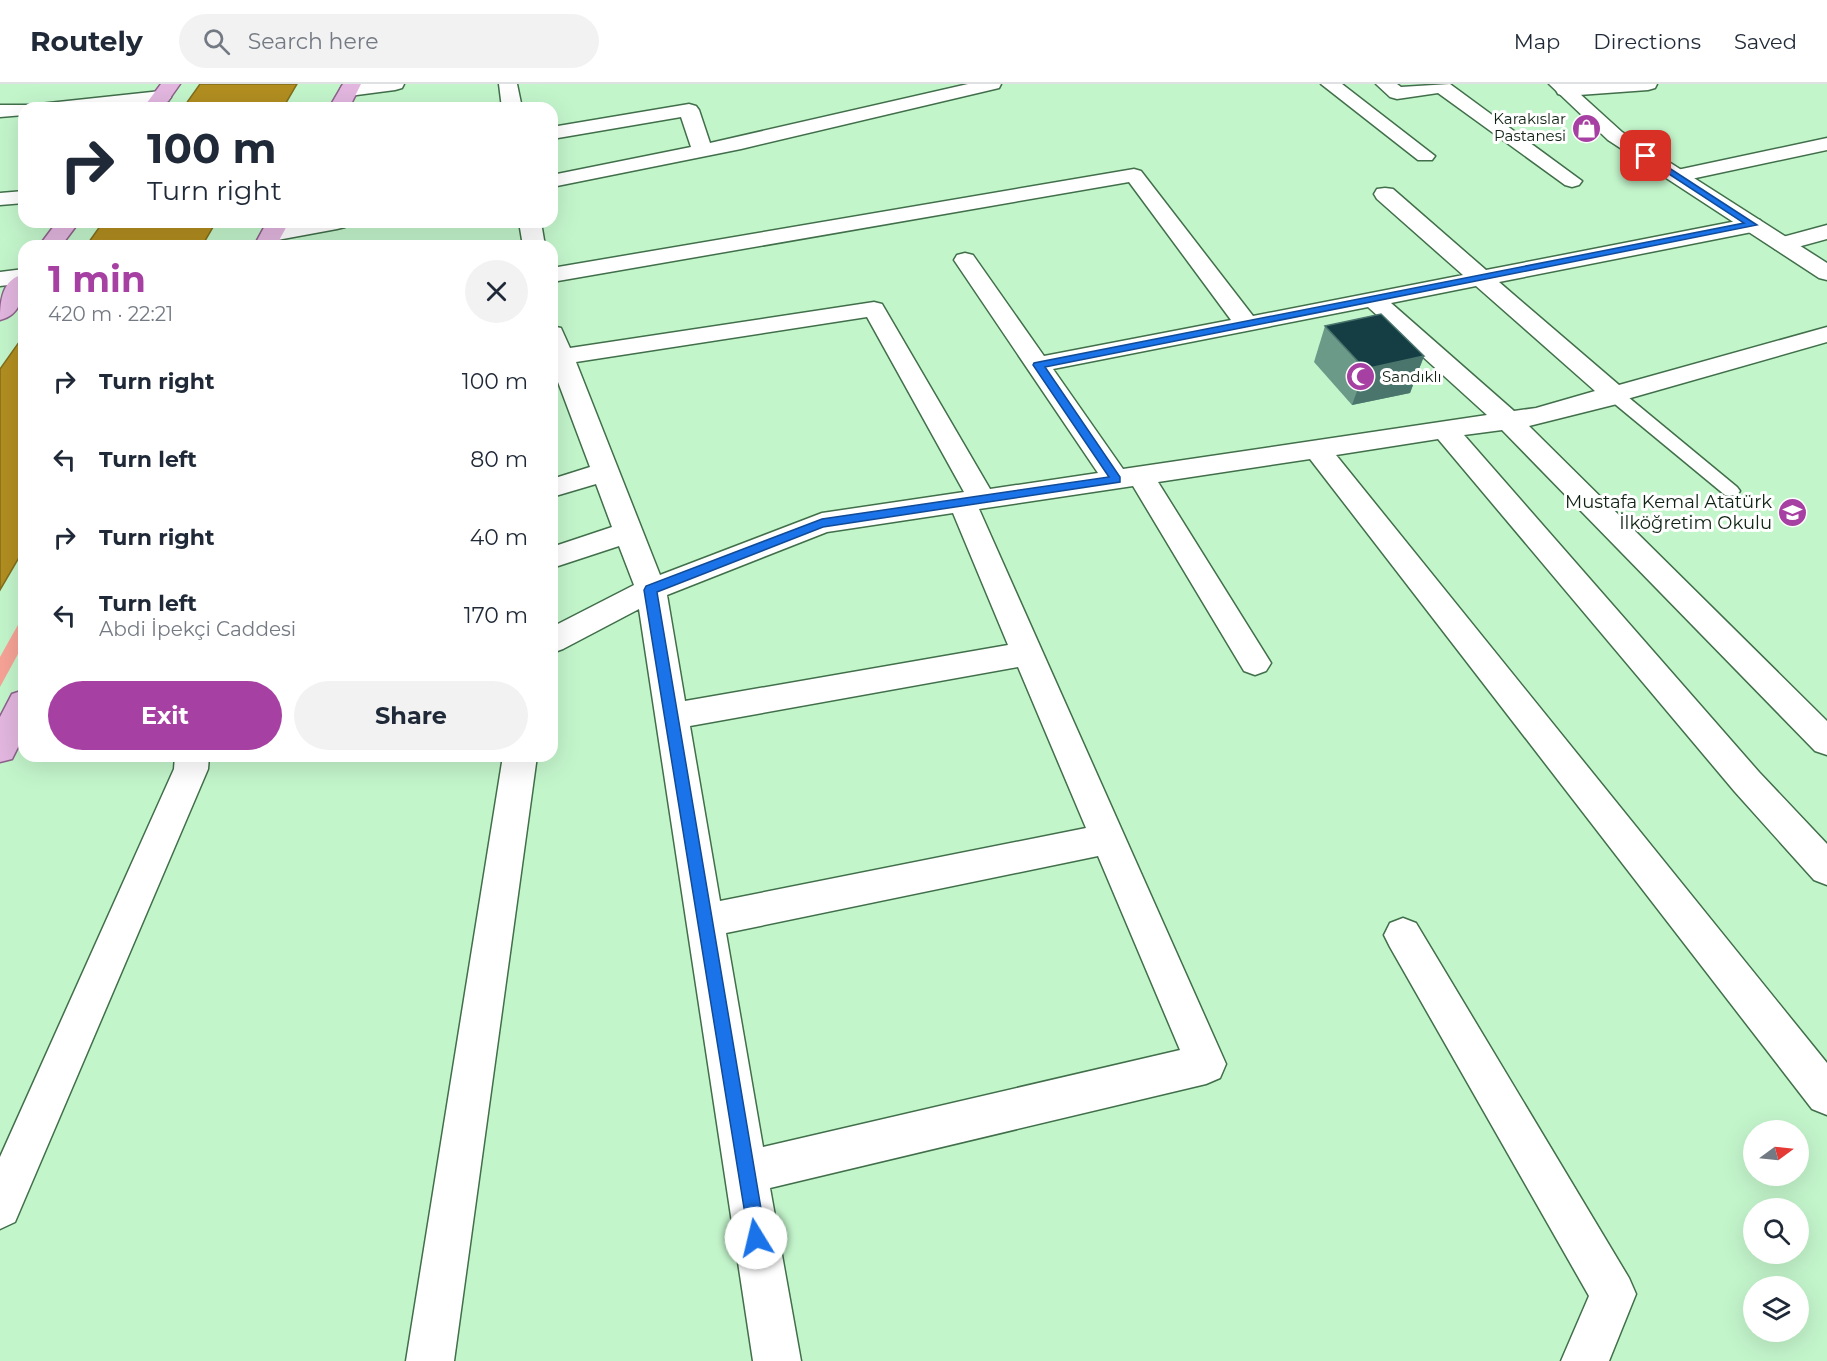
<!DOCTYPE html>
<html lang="en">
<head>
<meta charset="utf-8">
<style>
	:root { --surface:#fff; --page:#f2f2f3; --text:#1f2937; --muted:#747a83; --line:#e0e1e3; --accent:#a740a3 }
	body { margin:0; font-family:Montserrat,sans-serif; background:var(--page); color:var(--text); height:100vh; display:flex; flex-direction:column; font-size:22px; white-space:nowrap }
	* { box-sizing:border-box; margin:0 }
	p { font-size:20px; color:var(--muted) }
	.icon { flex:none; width:33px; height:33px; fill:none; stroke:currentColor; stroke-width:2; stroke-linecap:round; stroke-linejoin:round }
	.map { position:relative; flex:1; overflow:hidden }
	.panel { position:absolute; left:18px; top:156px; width:540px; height:522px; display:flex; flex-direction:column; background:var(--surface); border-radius:18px; box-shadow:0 6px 24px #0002 }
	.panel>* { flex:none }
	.banner { position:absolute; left:18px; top:18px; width:540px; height:126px; border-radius:18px; box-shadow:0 6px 24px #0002; background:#fff; color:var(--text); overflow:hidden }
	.needle { width:39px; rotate:75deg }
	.fabs { position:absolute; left:1743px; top:1036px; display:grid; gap:12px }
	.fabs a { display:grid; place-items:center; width:66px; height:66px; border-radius:50%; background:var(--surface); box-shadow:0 6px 24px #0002; font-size:30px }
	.pin { position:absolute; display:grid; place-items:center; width:51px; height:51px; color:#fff; margin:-26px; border-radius:12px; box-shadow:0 3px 9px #0006 }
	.me { position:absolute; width:66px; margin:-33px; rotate:351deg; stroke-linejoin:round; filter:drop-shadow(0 0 4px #0008) }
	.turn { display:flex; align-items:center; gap:21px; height:126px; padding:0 30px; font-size:27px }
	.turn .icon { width:78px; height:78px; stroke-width:2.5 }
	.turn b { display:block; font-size:42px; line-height:51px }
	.round { display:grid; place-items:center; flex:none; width:63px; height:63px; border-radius:32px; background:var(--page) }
	.head { display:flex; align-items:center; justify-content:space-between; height:102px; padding:0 30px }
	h1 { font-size:36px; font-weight:700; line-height:45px; color:var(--accent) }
	.primary-button { display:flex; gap:12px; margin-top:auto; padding:12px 30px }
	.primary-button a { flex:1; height:69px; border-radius:36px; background:var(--accent); color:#fff; font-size:24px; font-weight:700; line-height:69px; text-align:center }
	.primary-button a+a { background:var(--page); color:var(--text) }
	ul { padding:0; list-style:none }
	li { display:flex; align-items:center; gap:18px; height:78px; padding:0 30px }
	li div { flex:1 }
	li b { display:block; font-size:22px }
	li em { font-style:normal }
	header { display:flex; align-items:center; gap:36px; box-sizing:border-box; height:84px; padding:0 30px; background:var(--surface); border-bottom:2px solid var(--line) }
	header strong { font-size:28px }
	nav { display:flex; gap:33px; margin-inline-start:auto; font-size:21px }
	.search { width:420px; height:54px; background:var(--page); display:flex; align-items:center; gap:15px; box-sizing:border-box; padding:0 21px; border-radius:33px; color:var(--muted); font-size:22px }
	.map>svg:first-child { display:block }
	.green { fill:#f6a396 }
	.water { fill:#b28e20; stroke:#816e1c; stroke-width:1.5 }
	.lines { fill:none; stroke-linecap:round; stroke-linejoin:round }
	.service-casing { stroke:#416f4a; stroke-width:3 }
	.minor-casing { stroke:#416f4a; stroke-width:3 }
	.secondary-casing { stroke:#416f4a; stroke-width:3 }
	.primary-casing { stroke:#8c628a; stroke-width:3 }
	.service { fill:#fff; fill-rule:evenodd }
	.minor { fill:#fff; fill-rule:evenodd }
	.secondary { fill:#fff; fill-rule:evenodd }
	.primary { fill:#e2b6df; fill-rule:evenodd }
	.wall { fill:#6c9a88 }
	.shaded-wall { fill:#49756c }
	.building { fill:#153e44; stroke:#49756c; stroke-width:1.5 }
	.route { fill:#1a73e8; stroke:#114b97; stroke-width:1.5 }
	.labels { text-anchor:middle; stroke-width:6; stroke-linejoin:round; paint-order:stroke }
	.far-poi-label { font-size:15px; fill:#0f2213; stroke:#fff; text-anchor:end }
	.poi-label { font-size:18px; fill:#0f2213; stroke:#fff; text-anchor:end }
</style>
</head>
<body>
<header>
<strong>Routely</strong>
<div class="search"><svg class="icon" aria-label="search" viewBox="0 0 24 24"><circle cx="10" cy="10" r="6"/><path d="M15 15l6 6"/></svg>Search here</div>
<nav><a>Map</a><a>Directions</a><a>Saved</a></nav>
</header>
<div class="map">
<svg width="1827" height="1277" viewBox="0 0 1827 1277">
	<rect width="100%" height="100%" fill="#c3f5cb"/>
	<path class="green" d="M24,530V559L0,603V573Z"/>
	<path class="water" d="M200,0H297L283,24H183Z
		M103,138H216L202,162H86Z
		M24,251V465L0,506V285Z"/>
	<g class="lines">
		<defs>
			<path id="service" d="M1616,307L1622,308L1737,403L1740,407L1737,411H1725L1610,316L1608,312L1610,308Z"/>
			<path id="minor" d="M351,0H404L402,4L395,6L349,12L342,10L340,6L342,2Z
				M499,0H517L522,24H502Z
				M968,0H1001L999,4L741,65L552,103V91L691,63L681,33L552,55V43L689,20L696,22L699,26L710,59Z
				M1321,0H1342L1435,72L1432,76H1418Z
				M1376,0H1397L1401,3L1450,0L1582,97L1579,101L1572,103L1565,101L1438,9L1397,15L1390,13Z
				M1569,0H1657L1655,4L1648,6L1565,12L1558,10L1556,6L1558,2Z
				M161,7L168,9L171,13L168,17L102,24H24V31L0,33V21H30Z
				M1827,54V66L1677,98L1670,96L1667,92L1670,88L1677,86Z
				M1134,85L1141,87L1253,232L1463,191L1377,115L1374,110L1377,105L1385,104L1393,105L1486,186L1752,134L1760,136L1763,141L1760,146L1752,148L1499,198L1619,301L1827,243V258L1627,315L1625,318L1529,342L1827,637V671L1815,667L1502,346L1464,351L1759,688L1827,760V801L1814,796L1735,708L1438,355L1336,371L1827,979V1031L1812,1025L1310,375L1158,398L1271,579L1266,587L1255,591L1244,587L1133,402L979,425L1226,980L1220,994L1206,1000L770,1104L801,1277H753L639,525L563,565L552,569V543L634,501L619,462L552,484V463L612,443L596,400L552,413V395L590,383L552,282V242L561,244L570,264L874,218L882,220L990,405L1098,389L954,176L957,171L965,169L973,171L1044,272L1231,236L1129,98L552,198V184ZM1476,202L1595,307L1536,324L1514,327L1391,219ZM1368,223L1487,331L1123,385L1053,285ZM867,233L964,408L822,429L660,491L576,278ZM953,429L1008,561L685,617L667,511L827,448ZM1018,583L1086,744L720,817L690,642ZM1098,772L1180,966L763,1063L726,849Z
				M24,107V119L0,121V109Z
				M301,138H348L345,143L337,145L272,157L264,155L261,150L264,145Z
				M519,138H541L545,162H523Z
				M1827,141V155L1783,167L1775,165L1772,160L1775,155Z
				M24,185V199L0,202V188Z
				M175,672H209L208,685L15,1138L0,1145V1073L174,685Z
				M503,672H537L454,1277H406Z
				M1403,834L1416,839L1629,1194L1636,1210L1609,1277H1561L1589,1212L1390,863L1384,851L1390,839Z"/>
			<path id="secondary" d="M1549,0H1569L1622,48L1827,179V196L1819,194L1608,56Z"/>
			<path id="primary" d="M161,0H180L163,24H143Z
				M343,0H361L349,24H329Z
				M57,138H79L61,162H39Z
				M267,138H289L276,162H254Z
				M24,190C24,209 22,231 0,236C0,217 2,195 24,190Z
				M24,606V651L12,675L0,678V633L12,610Z"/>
		</defs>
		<use href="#service" class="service-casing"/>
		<use href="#minor" class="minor-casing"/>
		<use href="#secondary" class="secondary-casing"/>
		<use href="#primary" class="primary-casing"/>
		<use href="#service" class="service"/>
		<use href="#minor" class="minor"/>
		<use href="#secondary" class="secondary"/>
		<use href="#primary" class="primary"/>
	</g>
	<path class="wall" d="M1325,242L1424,272L1410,309L1352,321L1314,278Z"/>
	<path class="shaded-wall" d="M1424,272L1410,309L1352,321L1365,285Z"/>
	<path class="building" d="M1381,230L1424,272L1365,285L1325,242Z"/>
	<path class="route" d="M1646,69L1757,141L1045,283L1120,393V398L823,443L657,508L766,1154L763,1161L756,1163L750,1161L644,506L646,502L822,435L1109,393L1033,281L1034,279L1744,139L1643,73L1641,72Z"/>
	<defs>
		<symbol id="shop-disc" viewBox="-11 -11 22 22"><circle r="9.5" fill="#a740a3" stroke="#fff"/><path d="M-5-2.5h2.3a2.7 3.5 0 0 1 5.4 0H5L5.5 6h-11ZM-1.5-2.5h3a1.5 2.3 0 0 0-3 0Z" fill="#fff"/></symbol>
		<symbol id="mosque-disc" viewBox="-11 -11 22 22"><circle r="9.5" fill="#a740a3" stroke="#fff"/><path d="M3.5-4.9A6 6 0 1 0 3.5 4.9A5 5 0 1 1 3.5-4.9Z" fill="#fff"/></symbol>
		<symbol id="school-disc" viewBox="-11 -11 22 22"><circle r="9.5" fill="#a740a3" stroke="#fff"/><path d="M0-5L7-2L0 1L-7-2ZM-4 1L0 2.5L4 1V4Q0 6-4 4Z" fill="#fff"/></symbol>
	</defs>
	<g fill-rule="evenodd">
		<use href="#shop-disc" x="1570" y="28" width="33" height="33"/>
		<use href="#mosque-disc" x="1344" y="276" width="33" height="33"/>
		<use href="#school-disc" x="1776" y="412" width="33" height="33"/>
	</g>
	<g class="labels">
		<g class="far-poi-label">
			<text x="1566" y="40">Karakıslar<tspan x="1566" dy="17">Pastanesi</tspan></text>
			<text x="1382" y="298" text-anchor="start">Sandıklı</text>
		</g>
		<g class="poi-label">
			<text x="1772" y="424">Mustafa Kemal Atatürk<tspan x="1772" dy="21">İlköğretim Okulu</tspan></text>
		</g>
	</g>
</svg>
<div class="fabs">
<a><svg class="needle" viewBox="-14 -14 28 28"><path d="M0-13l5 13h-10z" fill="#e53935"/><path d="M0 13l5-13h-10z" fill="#747a83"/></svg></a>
<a><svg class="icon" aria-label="search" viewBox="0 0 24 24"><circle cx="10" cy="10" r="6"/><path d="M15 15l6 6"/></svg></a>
<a><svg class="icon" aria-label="layers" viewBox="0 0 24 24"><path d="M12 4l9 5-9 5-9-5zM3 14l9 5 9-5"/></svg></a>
</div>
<div class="pin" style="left:1646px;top:72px;background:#d93025"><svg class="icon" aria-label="arrive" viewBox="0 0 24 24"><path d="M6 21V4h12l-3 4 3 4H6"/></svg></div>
<svg class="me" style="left:756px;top:1154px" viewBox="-20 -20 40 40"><circle r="19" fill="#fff"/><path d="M0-13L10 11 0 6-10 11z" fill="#1a73e8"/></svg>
<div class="banner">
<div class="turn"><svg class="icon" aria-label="right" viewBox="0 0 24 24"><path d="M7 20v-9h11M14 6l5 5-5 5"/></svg><div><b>100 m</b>Turn right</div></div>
</div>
<section class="panel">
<div class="head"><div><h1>1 min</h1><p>420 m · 22:21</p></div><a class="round"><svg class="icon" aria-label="close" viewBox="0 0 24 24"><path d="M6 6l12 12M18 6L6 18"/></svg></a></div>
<ul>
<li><svg class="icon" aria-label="right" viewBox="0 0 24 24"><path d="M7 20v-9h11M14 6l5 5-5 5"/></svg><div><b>Turn right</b></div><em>100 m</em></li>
<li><svg class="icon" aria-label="left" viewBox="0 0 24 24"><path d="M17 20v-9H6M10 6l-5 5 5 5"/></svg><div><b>Turn left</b></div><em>80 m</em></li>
<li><svg class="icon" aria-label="right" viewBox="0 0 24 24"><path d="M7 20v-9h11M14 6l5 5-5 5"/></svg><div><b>Turn right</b></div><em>40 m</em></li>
<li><svg class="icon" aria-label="left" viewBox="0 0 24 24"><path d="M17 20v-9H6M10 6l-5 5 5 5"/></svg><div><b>Turn left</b><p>Abdi İpekçi Caddesi</p></div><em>170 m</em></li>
</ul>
<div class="primary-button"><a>Exit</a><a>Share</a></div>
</section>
</div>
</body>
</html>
